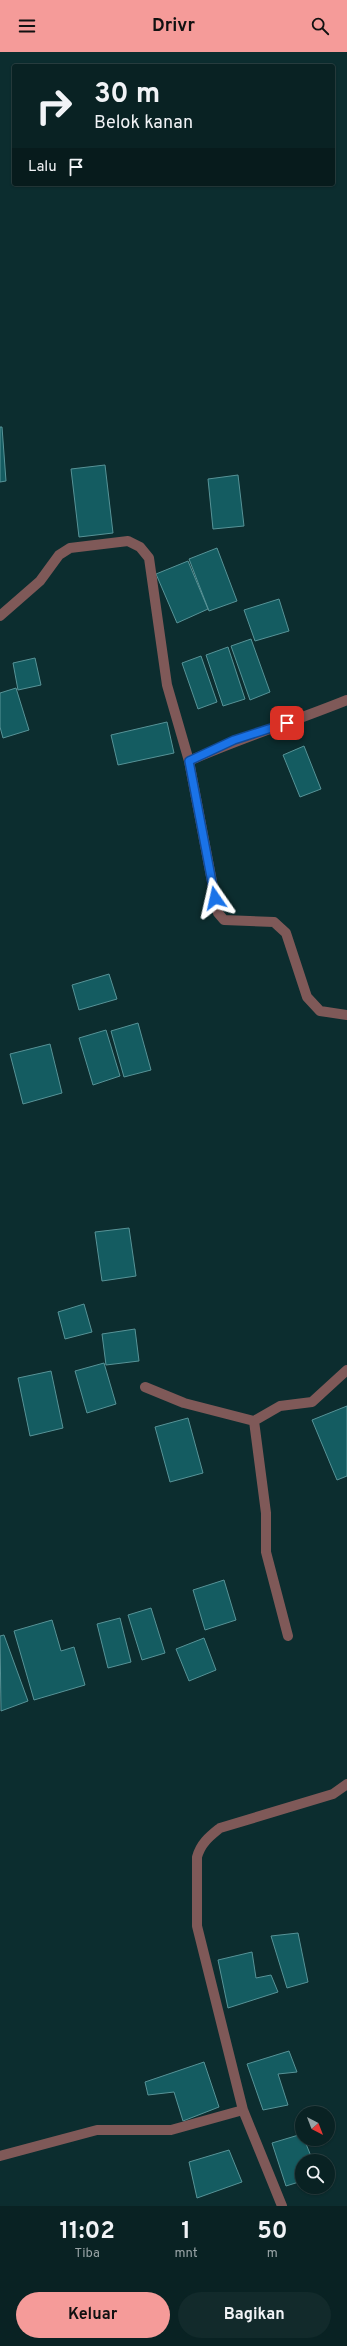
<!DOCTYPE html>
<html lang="id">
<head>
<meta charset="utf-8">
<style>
	:root { --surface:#092223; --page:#122a2b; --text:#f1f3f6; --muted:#99a4a6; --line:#293f41; --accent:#f59b99 }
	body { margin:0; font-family:Overpass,sans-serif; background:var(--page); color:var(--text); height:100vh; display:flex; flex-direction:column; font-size:15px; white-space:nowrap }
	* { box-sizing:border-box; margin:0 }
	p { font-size:13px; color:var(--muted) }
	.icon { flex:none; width:22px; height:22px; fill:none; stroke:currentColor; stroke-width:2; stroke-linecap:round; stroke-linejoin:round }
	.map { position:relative; height:2154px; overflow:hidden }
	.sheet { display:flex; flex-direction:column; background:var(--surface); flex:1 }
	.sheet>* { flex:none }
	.top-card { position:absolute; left:12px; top:12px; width:323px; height:122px; border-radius:4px; box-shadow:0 1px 3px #0004,0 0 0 1px var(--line); background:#092223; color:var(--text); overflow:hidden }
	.needle { width:26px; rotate:138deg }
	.fabs { position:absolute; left:295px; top:2054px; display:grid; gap:8px }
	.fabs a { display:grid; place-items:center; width:40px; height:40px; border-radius:50%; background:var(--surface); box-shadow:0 1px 3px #0004,0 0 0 1px var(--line); font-size:20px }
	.pin { position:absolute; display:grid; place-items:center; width:34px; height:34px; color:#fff; margin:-17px; border-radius:8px; box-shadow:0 2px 6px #0006 }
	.me { position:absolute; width:44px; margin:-22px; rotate:349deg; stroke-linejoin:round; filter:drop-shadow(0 0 3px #0008) }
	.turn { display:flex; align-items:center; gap:14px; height:84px; padding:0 16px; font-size:18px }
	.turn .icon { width:52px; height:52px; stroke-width:2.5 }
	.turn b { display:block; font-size:28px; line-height:34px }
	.then { display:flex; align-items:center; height:38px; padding:0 16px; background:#0003; gap:8px; font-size:15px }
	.eta { display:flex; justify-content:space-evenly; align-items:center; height:68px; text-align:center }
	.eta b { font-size:24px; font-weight:700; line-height:28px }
	.primary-button { display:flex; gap:8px; margin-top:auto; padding:8px 16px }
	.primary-button a { flex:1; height:46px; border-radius:24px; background:var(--accent); color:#111; font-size:16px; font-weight:700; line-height:46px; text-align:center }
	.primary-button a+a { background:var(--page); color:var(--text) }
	header { display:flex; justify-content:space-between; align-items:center; height:52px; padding:0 16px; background:var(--accent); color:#111; font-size:18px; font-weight:700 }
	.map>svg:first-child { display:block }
	.building { fill:#145c61; stroke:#579397 }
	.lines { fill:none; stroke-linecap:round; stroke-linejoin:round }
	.street { stroke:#7f5958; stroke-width:10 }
	.route-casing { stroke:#114b97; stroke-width:10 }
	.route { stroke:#1a73e8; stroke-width:7 }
</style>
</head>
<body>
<header><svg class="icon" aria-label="menu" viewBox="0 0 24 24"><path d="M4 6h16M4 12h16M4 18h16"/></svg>Drivr<svg class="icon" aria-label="search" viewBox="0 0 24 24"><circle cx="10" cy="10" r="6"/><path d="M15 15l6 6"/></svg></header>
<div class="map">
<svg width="347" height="2154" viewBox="0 0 347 2154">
	<rect width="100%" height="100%" fill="#0c2d2f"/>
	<path class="building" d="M0,375H2L6,429L0,430Z
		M105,413L113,481L79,485L71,417Z
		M238,423L244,474L213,477L208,427Z
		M217,496L237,549L209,559L189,507Z
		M188,509L208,557L177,571L156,522Z
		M279,547L289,579L255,589L244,558Z
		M251,587L270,640L250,648L231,594Z
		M228,595L245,647L223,654L206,603Z
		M201,604L217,650L198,657L182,611Z
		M35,606L41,633L18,638L13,611Z
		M16,636L29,678L3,686L0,675V641Z
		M167,670L174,701L118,713L111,683Z
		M304,694L321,737L300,745L283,703Z
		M109,922L117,947L79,958L72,933Z
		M138,971L151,1018L124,1025L111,979Z
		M106,978L120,1024L93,1033L79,986Z
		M50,992L62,1041L23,1052L10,1002Z
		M129,1176L136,1224L102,1229L95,1180Z
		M84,1252L92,1280L65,1287L58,1260Z
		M135,1277L139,1309L106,1313L102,1282Z
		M104,1311L116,1352L87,1361L75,1319Z
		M51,1319L63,1376L30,1384L18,1326Z
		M347,1354V1424L337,1428L312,1368Z
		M188,1366L203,1421L170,1430L155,1375Z
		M224,1528L236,1568L205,1578L193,1538Z
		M151,1556L165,1601L142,1608L128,1563Z
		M120,1566L131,1610L108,1616L97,1572Z
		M52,1568L61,1599L74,1595L85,1633L34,1648L14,1579Z
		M4,1583L28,1649L1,1659L0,1584Z
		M204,1586L216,1618L189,1629L176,1597Z
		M298,1881L308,1930L287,1936L271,1884Z
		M252,1900L256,1926L271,1923L278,1940L228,1956L218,1908Z
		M289,1999L297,2020L278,2022L288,2053L263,2058L247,2012Z
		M204,2010L219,2055L183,2069L174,2040L148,2043L145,2030Z
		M302,2082V2087H304L313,2109H302V2129L286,2134L272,2091Z
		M229,2098L242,2130L197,2146L189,2110Z"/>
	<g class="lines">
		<path class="street" d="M0,564L40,529L59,503L70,496L128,489L140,495L149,506L167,633L189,709L218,861L224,868L274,870L286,881L307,945L320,959L347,963
			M189,709C241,686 295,669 347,648
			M145,1335L184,1351L254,1369
			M288,1584L266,1500V1461L254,1369L280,1354L312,1350L347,1318
			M0,2104L97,2078H171L243,2058
			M282,2154L243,2058L197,1874V1805C201,1791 209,1785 220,1776L333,1742L347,1732"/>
	</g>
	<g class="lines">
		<defs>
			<path id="route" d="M215,846L189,709L234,688L287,671"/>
		</defs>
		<use href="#route" class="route-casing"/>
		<use href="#route" class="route"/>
	</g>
</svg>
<div class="fabs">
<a><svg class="needle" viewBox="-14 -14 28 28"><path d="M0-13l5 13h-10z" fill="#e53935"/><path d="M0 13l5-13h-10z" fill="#99a4a6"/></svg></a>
<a><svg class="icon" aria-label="search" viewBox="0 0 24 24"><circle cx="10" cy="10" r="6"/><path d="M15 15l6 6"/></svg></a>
</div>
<div class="pin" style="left:287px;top:671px;background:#d93025"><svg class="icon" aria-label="arrive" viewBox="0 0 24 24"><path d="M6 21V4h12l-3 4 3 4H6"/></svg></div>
<svg class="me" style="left:215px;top:846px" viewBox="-20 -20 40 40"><path d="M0-17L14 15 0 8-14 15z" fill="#1a73e8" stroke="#fff" stroke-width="4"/></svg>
<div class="top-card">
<div class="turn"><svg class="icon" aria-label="right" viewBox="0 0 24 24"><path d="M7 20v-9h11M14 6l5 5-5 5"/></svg><div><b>30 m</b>Belok kanan</div></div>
<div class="then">Lalu<svg class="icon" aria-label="arrive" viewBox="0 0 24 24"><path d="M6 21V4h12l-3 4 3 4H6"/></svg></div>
</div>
</div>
<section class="sheet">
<div class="eta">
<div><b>11:02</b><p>Tiba</p></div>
<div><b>1</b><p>mnt</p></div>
<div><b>50</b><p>m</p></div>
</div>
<div class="primary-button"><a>Keluar</a><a>Bagikan</a></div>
</section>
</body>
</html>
